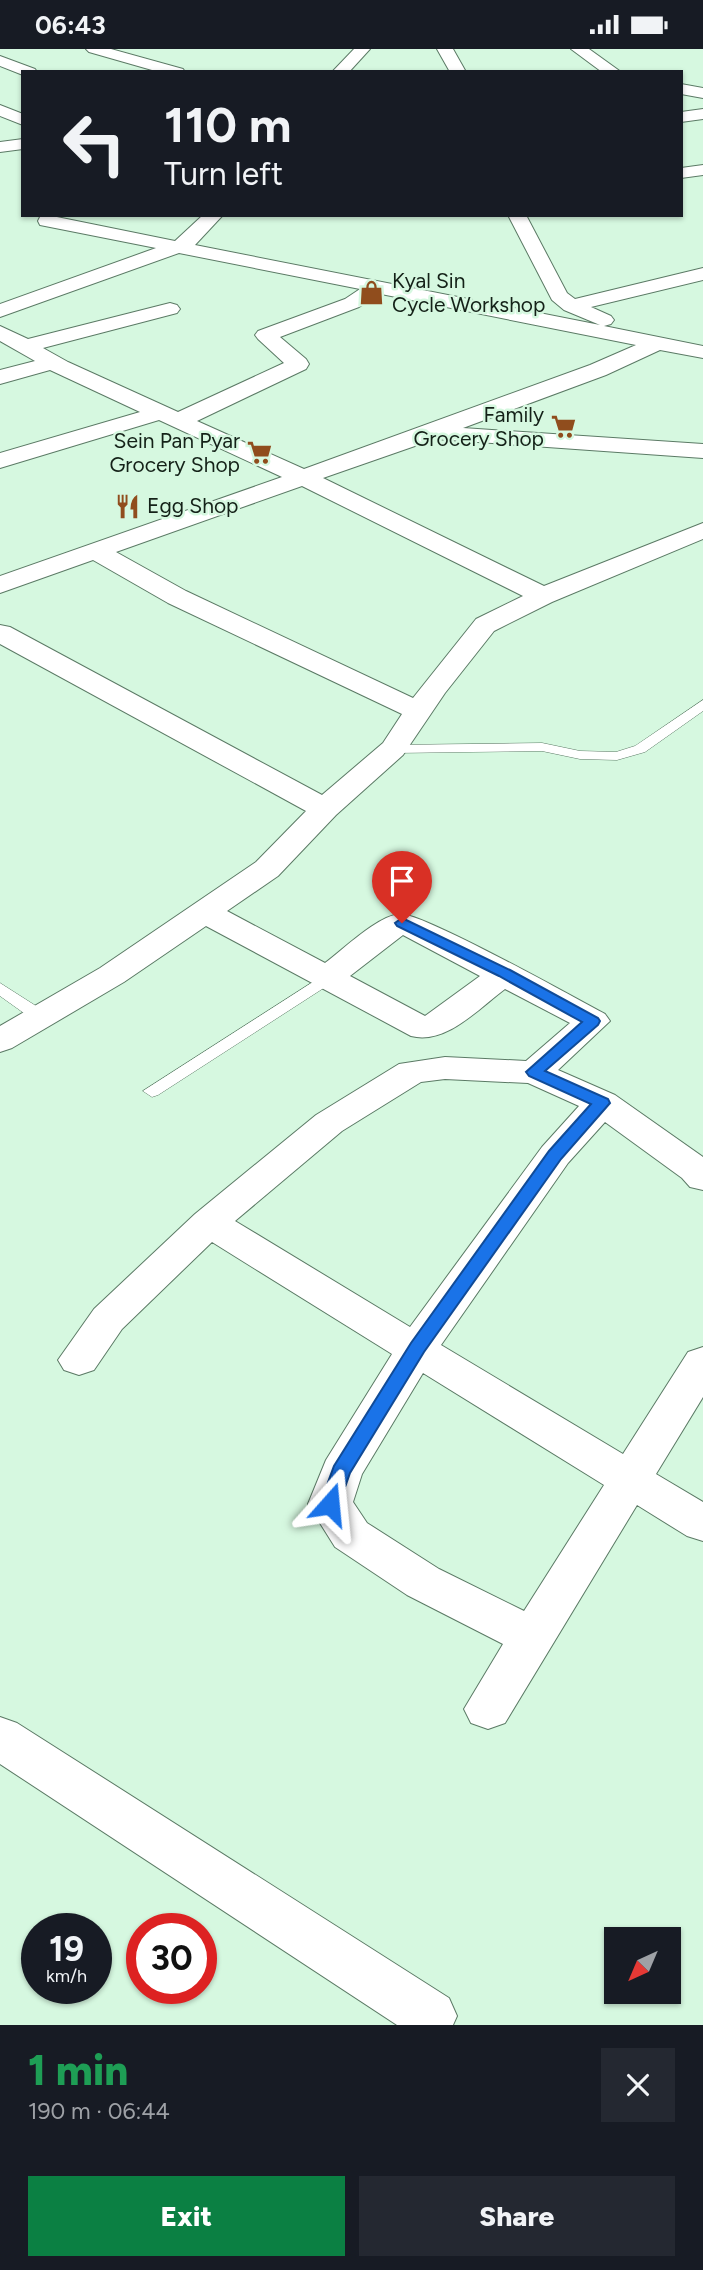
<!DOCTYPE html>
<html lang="en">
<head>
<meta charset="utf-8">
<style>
	:root { --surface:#171b24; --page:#242831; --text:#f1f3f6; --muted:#9ea1a6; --accent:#0b8043 }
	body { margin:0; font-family:Figtree,sans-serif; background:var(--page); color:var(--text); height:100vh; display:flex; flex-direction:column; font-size:26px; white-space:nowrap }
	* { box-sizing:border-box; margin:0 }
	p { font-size:23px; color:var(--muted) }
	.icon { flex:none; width:38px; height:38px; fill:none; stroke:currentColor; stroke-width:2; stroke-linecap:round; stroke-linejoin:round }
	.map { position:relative; height:1976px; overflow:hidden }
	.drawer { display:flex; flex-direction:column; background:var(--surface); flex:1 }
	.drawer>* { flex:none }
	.top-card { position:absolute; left:21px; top:21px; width:662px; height:147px; border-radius:0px; box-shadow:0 2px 5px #0004; background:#171b24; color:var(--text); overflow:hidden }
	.needle { width:46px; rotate:224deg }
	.controls { position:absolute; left:604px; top:1878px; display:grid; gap:14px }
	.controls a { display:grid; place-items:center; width:77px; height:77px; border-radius:0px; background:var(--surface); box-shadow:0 2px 5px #0004; font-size:35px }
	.speed { position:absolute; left:21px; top:1864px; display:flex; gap:14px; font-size:35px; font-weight:700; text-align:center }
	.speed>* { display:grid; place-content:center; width:91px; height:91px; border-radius:50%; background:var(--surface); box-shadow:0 2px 5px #0004; line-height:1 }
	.speed small { font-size:18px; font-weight:400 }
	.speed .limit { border:10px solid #d22; background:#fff; color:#111 }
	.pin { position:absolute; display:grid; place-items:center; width:60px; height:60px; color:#fff; margin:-72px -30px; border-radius:50% 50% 50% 0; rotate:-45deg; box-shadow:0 0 7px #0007 }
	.pin .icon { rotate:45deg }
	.me { position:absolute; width:77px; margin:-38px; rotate:18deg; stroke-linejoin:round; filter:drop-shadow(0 0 5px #0008) }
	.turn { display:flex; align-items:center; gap:24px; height:147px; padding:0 28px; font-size:32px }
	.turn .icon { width:91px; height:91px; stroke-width:2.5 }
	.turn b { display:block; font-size:49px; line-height:60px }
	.round { display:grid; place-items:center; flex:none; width:74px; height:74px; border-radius:0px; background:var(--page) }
	.head { display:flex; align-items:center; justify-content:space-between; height:119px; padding:0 28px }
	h1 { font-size:42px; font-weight:800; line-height:52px; color:#1e9e55 }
	.cta { display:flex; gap:14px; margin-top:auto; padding:14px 28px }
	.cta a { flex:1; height:80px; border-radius:0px; background:var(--accent); color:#fff; font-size:28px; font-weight:800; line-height:80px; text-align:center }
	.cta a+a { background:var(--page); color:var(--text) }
	.status { display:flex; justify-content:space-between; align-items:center; height:49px; padding:0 35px; background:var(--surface); direction:ltr }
	.status svg { height:19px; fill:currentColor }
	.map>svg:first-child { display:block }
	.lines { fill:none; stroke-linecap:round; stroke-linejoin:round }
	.service-casing { stroke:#5b7a65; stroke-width:1 }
	.minor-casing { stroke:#5b7a65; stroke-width:2 }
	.service { fill:#fff; fill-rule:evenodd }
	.minor { fill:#fff; fill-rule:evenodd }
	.route { fill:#1a73e8; stroke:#114b97; stroke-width:2 }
	.labels { text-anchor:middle; stroke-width:5; stroke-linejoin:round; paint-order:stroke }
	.far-poi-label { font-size:21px; fill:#142118; stroke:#d6f8e0; text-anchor:start }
</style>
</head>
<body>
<div class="status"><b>06:43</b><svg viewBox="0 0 49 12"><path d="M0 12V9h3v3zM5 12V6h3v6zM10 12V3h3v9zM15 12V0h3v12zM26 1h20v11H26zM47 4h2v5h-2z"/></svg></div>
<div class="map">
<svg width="703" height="1976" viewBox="0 0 703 1976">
	<rect width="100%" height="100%" fill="#d6f8e0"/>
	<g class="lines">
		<defs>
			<path id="service" d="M703,651V662L645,703L617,711L580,710L542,702L393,704L386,700L393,696L542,694L580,702L616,703L635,697Z
				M327,924L335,929L333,933L158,1046L152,1048L143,1042Z
				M0,934L47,964L50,968L47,972H35L0,947Z"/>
			<path id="minor" d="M86,0H111L183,20L185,23H159L89,3Z
				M354,0H370L349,23H332Z
				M437,0H453L466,23H450Z
				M571,0H589L621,23H602Z
				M0,7L35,20L37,23H23V26L0,17Z
				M681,35L703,39V49L681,45Z
				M0,56L23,65V76L0,67Z
				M703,60V70L681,73V63Z
				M23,90V100L0,103V93Z
				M703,116V126L681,129V119Z
				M47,166L175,192L203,166H223L195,196L600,276L564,261L552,251L508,166H526L567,244L575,250L703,219V231L591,258L611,267L614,271L611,275L604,277L703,297V309L660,301L606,326L463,379L703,395V409L435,390L323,429L544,537L703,474V490L552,553L494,582L445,644L403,706L336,766L278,827L227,862L325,914C344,900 377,867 400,865C421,863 575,949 605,965L610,972L558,1021L615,1046L703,1108V1141L690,1138L682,1129L605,1073L568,1114L441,1296L623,1405L688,1303L703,1298V1348L656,1425L703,1453V1492L687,1487L637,1456L505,1674L488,1680L471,1674L464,1660L503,1595L407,1546L335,1498L308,1455L326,1411L392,1305L212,1193L122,1280L94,1321L79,1326L64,1321L58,1311L94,1260L195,1165L316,1066L399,1015L445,1008L526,1012L570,974L505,940C478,960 446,996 411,987L206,877L124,933L12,999L0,1003V977L100,919L256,813L306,762L0,595V576L10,578L322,746L383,694L402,665L168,554L93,511L0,544V527L282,428L159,371L0,419V404L140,363L50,321L0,335V321L35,312L0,292V277L28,290L170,254L177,256L180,260L177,264L43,299L68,313L178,363L284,314L258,290L255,286L258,282L345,250L360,240L179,204L0,268V255L156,199L40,176L38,172L40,168ZM381,245L636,296L590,316L304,420L197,372L306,320L309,315L306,310L280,288L359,258ZM302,437L523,547L476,570L413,649L186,542L116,503ZM403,886L480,927L425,967L350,927ZM445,1030L528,1034L579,1057L542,1098L410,1278L235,1172L342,1082L421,1033ZM423,1324L604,1436L524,1562L439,1520L367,1474L353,1453L362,1425Z
				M0,1668L17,1674L449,1949L457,1967L453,1976H397L0,1715Z"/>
		</defs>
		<use href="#service" class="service-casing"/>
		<use href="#minor" class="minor-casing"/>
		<use href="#service" class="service"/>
		<use href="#minor" class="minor"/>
	</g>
	<path class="route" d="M402,869L510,921L598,969L600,972L598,976L545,1022L608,1050L610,1054L561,1110L424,1303L350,1424L337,1461L330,1463L323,1461L320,1455L334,1417L411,1294L549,1102L591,1055L529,1027L526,1023L582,973L499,927L397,877L395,874Z"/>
	<defs>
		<symbol id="shop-bare" viewBox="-9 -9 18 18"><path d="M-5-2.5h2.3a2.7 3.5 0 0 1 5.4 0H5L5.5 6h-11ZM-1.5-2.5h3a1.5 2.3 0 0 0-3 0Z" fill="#904d1d" stroke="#d6f8e0" stroke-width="2.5" paint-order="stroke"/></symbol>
		<symbol id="supermarket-bare" viewBox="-9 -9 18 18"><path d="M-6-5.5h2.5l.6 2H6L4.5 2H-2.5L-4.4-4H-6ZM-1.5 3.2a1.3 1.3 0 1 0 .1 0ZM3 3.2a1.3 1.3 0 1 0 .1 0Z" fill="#904d1d" stroke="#d6f8e0" stroke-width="2.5" paint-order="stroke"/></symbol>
		<symbol id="restaurant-bare" viewBox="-9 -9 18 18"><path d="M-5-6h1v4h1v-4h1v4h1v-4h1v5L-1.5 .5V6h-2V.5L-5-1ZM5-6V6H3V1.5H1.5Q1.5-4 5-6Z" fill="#904d1d" stroke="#d6f8e0" stroke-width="2.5" paint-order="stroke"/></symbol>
	</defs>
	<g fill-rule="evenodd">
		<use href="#shop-bare" x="354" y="226" width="35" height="35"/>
		<use href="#supermarket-bare" x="546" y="360" width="35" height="35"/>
		<use href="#supermarket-bare" x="242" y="386" width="35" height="35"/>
		<use href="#restaurant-bare" x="110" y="440" width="35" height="35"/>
	</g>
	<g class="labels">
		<g class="far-poi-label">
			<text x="392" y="239">Kyal Sin<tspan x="392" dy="24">Cycle Workshop</tspan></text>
			<text x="544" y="373" text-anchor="end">Family<tspan x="544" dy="24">Grocery Shop</tspan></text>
			<text x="240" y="399" text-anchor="end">Sein Pan Pyar<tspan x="240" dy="24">Grocery Shop</tspan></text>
			<text x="147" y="464">Egg Shop</text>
		</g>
	</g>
</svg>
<div class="controls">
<a><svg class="needle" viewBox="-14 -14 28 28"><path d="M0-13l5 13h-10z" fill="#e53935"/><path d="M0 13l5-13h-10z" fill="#9ea1a6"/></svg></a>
</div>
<div class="speed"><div>19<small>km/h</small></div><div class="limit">30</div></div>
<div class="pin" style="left:402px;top:874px;background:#d93025"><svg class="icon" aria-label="arrive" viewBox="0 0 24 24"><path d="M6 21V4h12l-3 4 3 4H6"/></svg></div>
<svg class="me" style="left:330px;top:1455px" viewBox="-20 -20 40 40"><path d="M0-17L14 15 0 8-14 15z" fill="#1a73e8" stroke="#fff" stroke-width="4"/></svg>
<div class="top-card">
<div class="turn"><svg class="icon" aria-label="left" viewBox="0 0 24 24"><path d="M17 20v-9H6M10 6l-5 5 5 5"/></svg><div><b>110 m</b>Turn left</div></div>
</div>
</div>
<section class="drawer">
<div class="head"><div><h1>1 min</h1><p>190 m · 06:44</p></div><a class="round"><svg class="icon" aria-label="close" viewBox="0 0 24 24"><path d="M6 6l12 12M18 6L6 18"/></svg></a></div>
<div class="cta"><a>Exit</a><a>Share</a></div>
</section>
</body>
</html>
